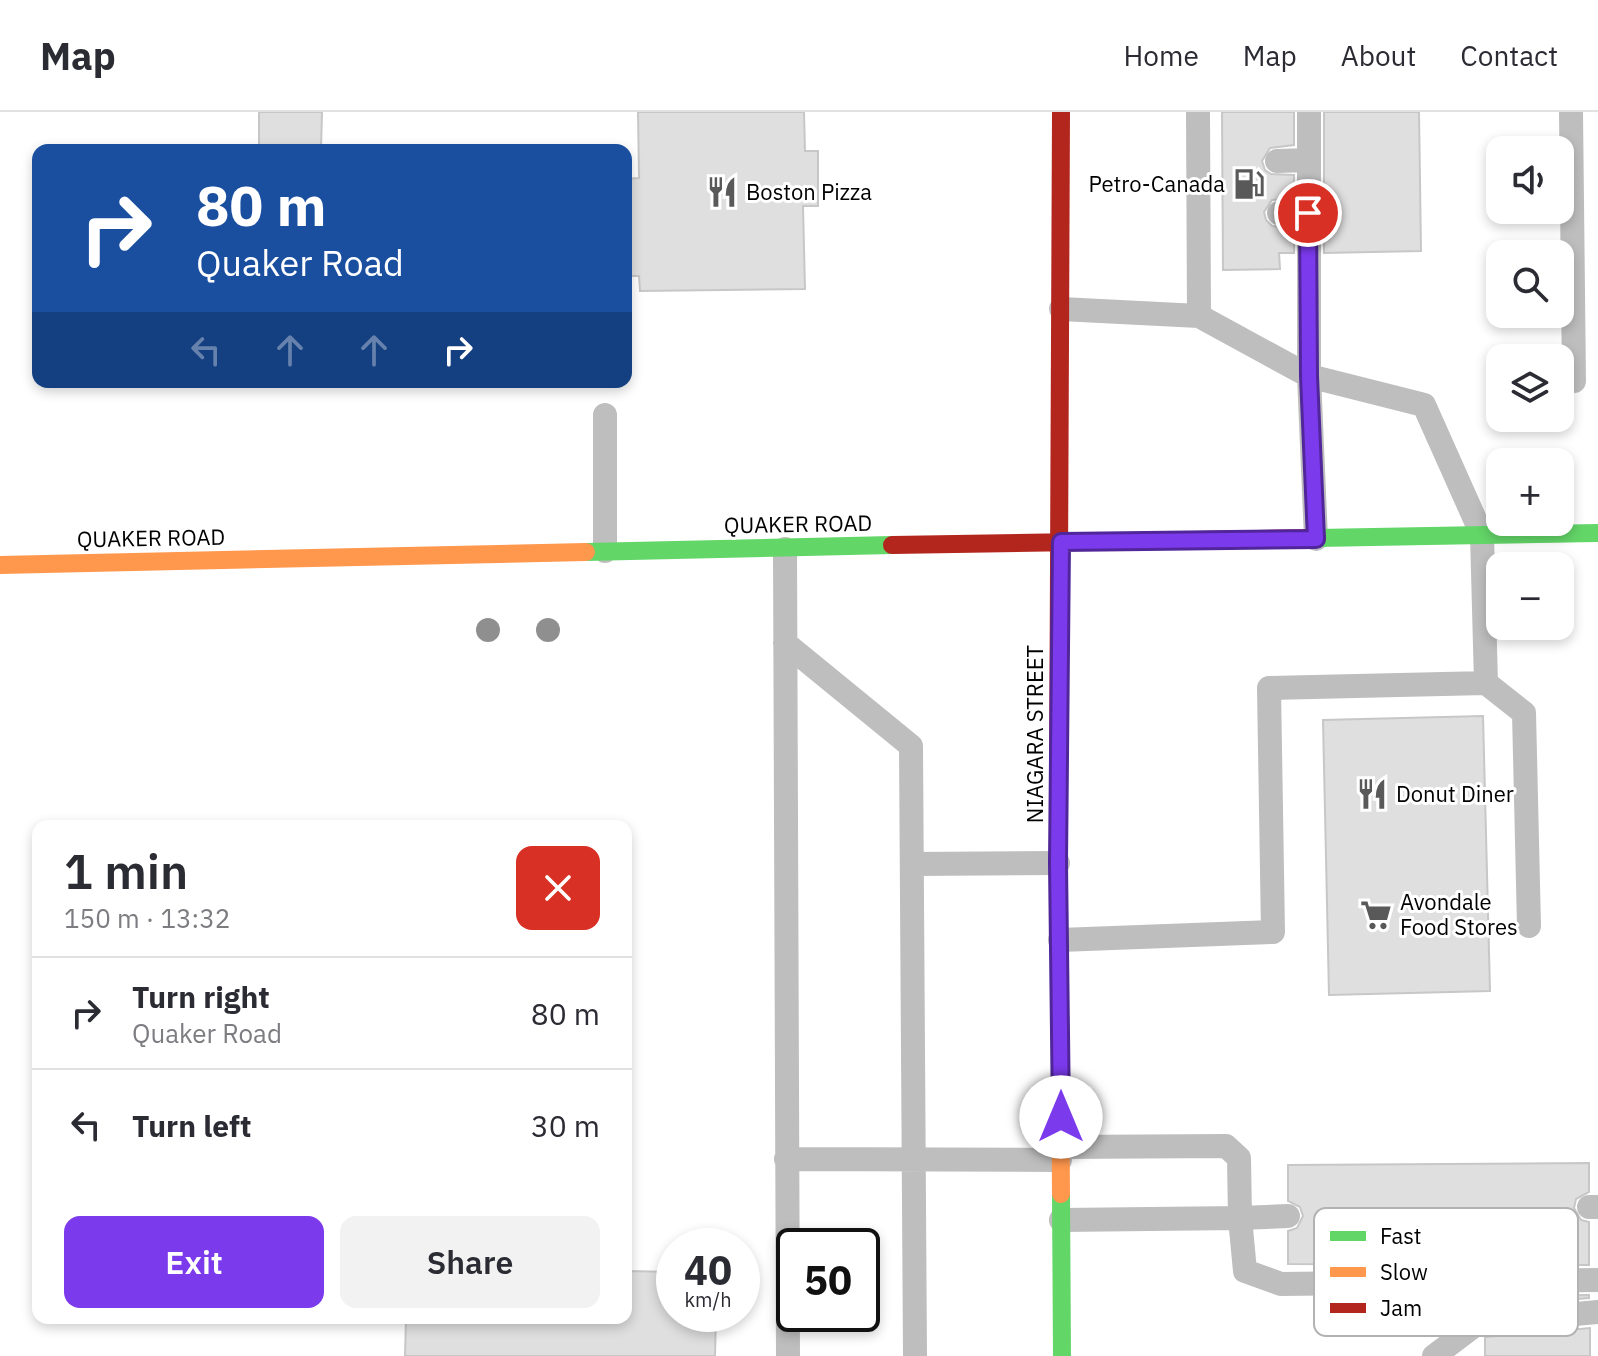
<!DOCTYPE html>
<html lang="en">
<head>
<meta charset="utf-8">
<style>
	:root { --surface:#fff; --page:#f2f2f3; --text:#2b2b33; --muted:#7c7c81; --line:#e1e1e2; --accent:#7c3aed }
	body { margin:0; font-family:"IBM Plex Sans",sans-serif; background:var(--page); color:var(--text); height:100vh; display:flex; flex-direction:column; font-size:30px; white-space:nowrap }
	* { box-sizing:border-box; margin:0 }
	p { font-size:26px; color:var(--muted) }
	.icon { flex:none; width:44px; height:44px; fill:none; stroke:currentColor; stroke-width:2; stroke-linecap:round; stroke-linejoin:round }
	.map { position:relative; flex:1; overflow:hidden }
	.drawer { position:absolute; left:32px; top:708px; width:600px; height:504px; display:flex; flex-direction:column; background:var(--surface); border-radius:16px; box-shadow:0 4px 12px #0003 }
	.drawer>* { flex:none }
	.guide { position:absolute; left:32px; top:32px; width:600px; height:244px; border-radius:16px; box-shadow:0 4px 12px #0003; background:#1a4fa0; color:#fff; overflow:hidden }
	.tools { position:absolute; left:1486px; top:24px; display:grid; gap:16px }
	.tools a { display:grid; place-items:center; width:88px; height:88px; border-radius:16px; background:var(--surface); box-shadow:0 4px 12px #0003; font-size:40px }
	.speed { position:absolute; left:656px; top:1116px; display:flex; gap:16px; font-size:40px; font-weight:700; text-align:center }
	.speed>* { display:grid; place-content:center; width:104px; height:104px; border-radius:50%; background:var(--surface); box-shadow:0 4px 12px #0003; line-height:1 }
	.speed small { font-size:20px; font-weight:400 }
	.speed .limit { border:4px solid #111; border-radius:12px; background:#fff; color:#111 }
	.pin { position:absolute; display:grid; place-items:center; width:68px; height:68px; color:#fff; margin:-34px; border:4px solid #fff; border-radius:50%; box-shadow:0 2px 8px #0007 }
	.me { position:absolute; width:88px; margin:-44px; rotate:0deg; stroke-linejoin:round; filter:drop-shadow(0 0 6px #0008) }
	.turn { display:flex; align-items:center; gap:28px; height:168px; padding:0 32px; font-size:36px }
	.turn .icon { width:104px; height:104px; stroke-width:2.5 }
	.turn b { display:block; font-size:56px; line-height:68px }
	.lanes { display:flex; align-items:center; height:76px; padding:0 32px; background:#0003; justify-content:center; gap:40px; direction:ltr }
	.lanes .off { opacity:.35 }
	.round { display:grid; place-items:center; flex:none; width:84px; height:84px; border-radius:16px; background:var(--page) }
	.summary { display:flex; align-items:center; justify-content:space-between; height:136px; padding:0 32px }
	h1 { font-size:48px; font-weight:600; line-height:60px }
	.cta { display:flex; gap:16px; margin-top:auto; padding:16px 32px }
	.cta a { flex:1; height:92px; border-radius:16px; background:var(--accent); color:#fff; font-size:32px; font-weight:600; line-height:92px; text-align:center }
	.cta a+a { background:var(--page); color:var(--text) }
	ul { padding:0; list-style:none }
	li { display:flex; align-items:center; gap:24px; height:112px; padding:0 32px; border-top:2px solid var(--line) }
	li div { flex:1 }
	li b { display:block; font-size:30px }
	li em { font-style:normal }
	header { display:flex; align-items:center; gap:48px; box-sizing:border-box; height:112px; padding:0 40px; background:var(--surface); border-bottom:2px solid var(--line) }
	header strong { font-size:38px }
	nav { display:flex; gap:44px; margin-inline-start:auto; font-size:28px }
	.map>svg:first-child { display:block }
	.building { fill:#dfdfdf; stroke:#c7c7c7; stroke-width:2 }
	.lines { fill:none; stroke-linecap:round; stroke-linejoin:round }
	.lane { stroke:#bebebe; stroke-width:24 }
	.fast { stroke:#63d668; stroke-width:18 }
	.slow { stroke:#ff974d; stroke-width:18 }
	.jam { stroke:#b3261e; stroke-width:18 }
	.tree { fill:#8f8f8f }
	.route-casing { stroke:#51269a; stroke-width:20 }
	.route { stroke:#7c3aed; stroke-width:14 }
	.labels { text-anchor:middle; stroke-width:6; stroke-linejoin:round; paint-order:stroke }
	.poi-label { font-size:22px; fill:#000; stroke:#fff; text-anchor:start }
	.street-label { font-size:22px; fill:#000; stroke:#fff }
	.key { fill:#fff; stroke:#b2b2b2; stroke-width:2 }
	.key-label { font-size:22px; fill:#000 }
</style>
</head>
<body>
<header>
<strong>Map</strong>
<nav><a>Home</a><a>Map</a><a>About</a><a>Contact</a></nav>
</header>
<div class="map">
<svg width="1598" height="1244" viewBox="0 0 1598 1244">
	<rect width="100%" height="100%" fill="#fff"/>
	<path class="building" d="M259,0H322L321,38H259Z
		M638,0H804L805,39H818V94H803L805,177L640,179L639,164H626V67L639,66Z
		M1222,0H1294V33L1270,36L1262,49L1265,58L1271,62L1294,63V86L1272,88L1264,100L1266,108L1272,114L1294,116V141H1279L1280,157L1223,158Z
		M1324,0H1419L1421,139L1324,141Z
		M1483,604L1490,879L1329,883L1323,608Z
		M1589,1051V1080L1576,1087L1574,1096L1581,1108L1589,1110V1153L1288,1152V1119L1297,1116L1303,1104L1300,1095L1288,1089V1053Z
		M626,1159L674,1160V1202H716L715,1244H405L406,1206H626Z
		M1589,1183V1186L1484,1195V1184Z
		M1590,1216V1244H1485V1225Z"/>
	<g class="lines">
		<path class="lane" d="M1198,0L1199,204
			M1571,0L1574,269
			M1277,49L1308,48
			M1279,101H1308
			M1061,197L1199,204L1309,264V0
			M605,303V439
			M1316,427L1309,264L1424,293L1482,423L1486,571
			M785,437L788,1244
			M785,531L911,634L915,1244
			M912,752L1058,751
			M1060,828L1273,820L1269,576L1486,571L1524,601L1529,814
			M1061,1035L1226,1034L1239,1046L1240,1106L1061,1108
			M786,1047L1060,1048
			M1589,1095H1598
			M1288,1104L1240,1106L1245,1159L1281,1172L1598,1168
			M1434,1244L1478,1211L1598,1200"/>
		<path class="fast" d="M1317,426L1598,421
			M586,440L892,433
			M1061,1082L1062,1244"/>
		<path class="slow" d="M0,453L586,440
			M1058,683L1061,1082"/>
		<path class="jam" d="M892,433L1317,426
			M1058,683L1061,0"/>
	</g>
	<g class="tree">
		<circle cx="488" cy="518" r="12"/>
		<circle cx="548" cy="518" r="12"/>
	</g>
	<g class="lines">
		<defs>
			<path id="route" d="M1061,1005L1058,751L1061,430L1316,427L1309,264L1308,101"/>
		</defs>
		<use href="#route" class="route-casing"/>
		<use href="#route" class="route"/>
	</g>
	<defs>
		<symbol id="fuel-bare" viewBox="-9 -9 18 18"><path d="M-5.5-6h7V0h2V4h1.3V-2.5L3-4.5l.8-.8L6-3V5H2.5V1h-1V6h-7ZM-4.2-4.7v3.2H.2V-4.7Z" fill="#595959" stroke="#fff" stroke-width="2.5" paint-order="stroke"/></symbol>
		<symbol id="restaurant-bare" viewBox="-9 -9 18 18"><path d="M-5-6h1v4h1v-4h1v4h1v-4h1v5L-1.5 .5V6h-2V.5L-5-1ZM5-6V6H3V1.5H1.5Q1.5-4 5-6Z" fill="#595959" stroke="#fff" stroke-width="2.5" paint-order="stroke"/></symbol>
		<symbol id="supermarket-bare" viewBox="-9 -9 18 18"><path d="M-6-5.5h2.5l.6 2H6L4.5 2H-2.5L-4.4-4H-6ZM-1.5 3.2a1.3 1.3 0 1 0 .1 0ZM3 3.2a1.3 1.3 0 1 0 .1 0Z" fill="#595959" stroke="#fff" stroke-width="2.5" paint-order="stroke"/></symbol>
	</defs>
	<g fill-rule="evenodd">
		<use href="#fuel-bare" x="1227" y="50" width="44" height="44"/>
		<use href="#restaurant-bare" x="700" y="58" width="44" height="44"/>
		<use href="#restaurant-bare" x="1350" y="660" width="44" height="44"/>
		<use href="#supermarket-bare" x="1354" y="781" width="44" height="44"/>
	</g>
	<g class="labels">
		<g class="poi-label">
			<text x="1225" y="80" text-anchor="end">Petro-Canada</text>
			<text x="746" y="88">Boston Pizza</text>
			<text x="1396" y="690">Donut Diner</text>
			<text x="1400" y="798">Avondale<tspan x="1400" dy="25">Food Stores</tspan></text>
		</g>
		<g class="street-label">
			<text transform="translate(798 412) rotate(-1)" y="8">QUAKER ROAD</text>
			<text transform="translate(151 426) rotate(-1)" y="8">QUAKER ROAD</text>
			<text transform="translate(1035 622) rotate(-90)" y="8">NIAGARA STREET</text>
		</g>
	</g>
	<rect x="1314" y="1096" width="264" height="128" rx="12" class="key"/>
	<rect x="1330" y="1119" width="36" height="10" fill="#63d668"/>
	<rect x="1330" y="1155" width="36" height="10" fill="#ff974d"/>
	<rect x="1330" y="1191" width="36" height="10" fill="#b3261e"/>
	<g class="key-label">
		<text x="1380" y="1132">Fast</text>
		<text x="1380" y="1168">Slow</text>
		<text x="1380" y="1204">Jam</text>
	</g>
</svg>
<div class="tools">
<a><svg class="icon" aria-label="sound" viewBox="0 0 24 24"><path d="M4 9h4l5-4v14l-5-4H4zM17 9q2 3 0 6"/></svg></a>
<a><svg class="icon" aria-label="search" viewBox="0 0 24 24"><circle cx="10" cy="10" r="6"/><path d="M15 15l6 6"/></svg></a>
<a><svg class="icon" aria-label="layers" viewBox="0 0 24 24"><path d="M12 4l9 5-9 5-9-5zM3 14l9 5 9-5"/></svg></a>
<a>+</a>
<a>−</a>
</div>
<div class="speed"><div>40<small>km/h</small></div><div class="limit">50</div></div>
<div class="pin" style="left:1308px;top:101px;background:#d93025"><svg class="icon" aria-label="arrive" viewBox="0 0 24 24"><path d="M6 21V4h12l-3 4 3 4H6"/></svg></div>
<svg class="me" style="left:1061px;top:1005px" viewBox="-20 -20 40 40"><circle r="19" fill="#fff"/><path d="M0-13L10 11 0 6-10 11z" fill="#7c3aed"/></svg>
<div class="guide">
<div class="turn"><svg class="icon" aria-label="right" viewBox="0 0 24 24"><path d="M7 20v-9h11M14 6l5 5-5 5"/></svg><div><b>80 m</b>Quaker Road</div></div>
<div class="lanes"><svg class="icon off" aria-label="left" viewBox="0 0 24 24"><path d="M17 20v-9H6M10 6l-5 5 5 5"/></svg><svg class="icon off" aria-label="ahead" viewBox="0 0 24 24"><path d="M12 20V5M6 11l6-6 6 6"/></svg><svg class="icon off" aria-label="ahead" viewBox="0 0 24 24"><path d="M12 20V5M6 11l6-6 6 6"/></svg><svg class="icon" aria-label="right" viewBox="0 0 24 24"><path d="M7 20v-9h11M14 6l5 5-5 5"/></svg></div>
</div>
<section class="drawer">
<div class="summary"><div><h1>1 min</h1><p>150 m · 13:32</p></div><a class="round" style="background:#d93025;color:#fff"><svg class="icon" aria-label="close" viewBox="0 0 24 24"><path d="M6 6l12 12M18 6L6 18"/></svg></a></div>
<ul>
<li><svg class="icon" aria-label="right" viewBox="0 0 24 24"><path d="M7 20v-9h11M14 6l5 5-5 5"/></svg><div><b>Turn right</b><p>Quaker Road</p></div><em>80 m</em></li>
<li><svg class="icon" aria-label="left" viewBox="0 0 24 24"><path d="M17 20v-9H6M10 6l-5 5 5 5"/></svg><div><b>Turn left</b></div><em>30 m</em></li>
</ul>
<div class="cta"><a>Exit</a><a>Share</a></div>
</section>
</div>
</body>
</html>
